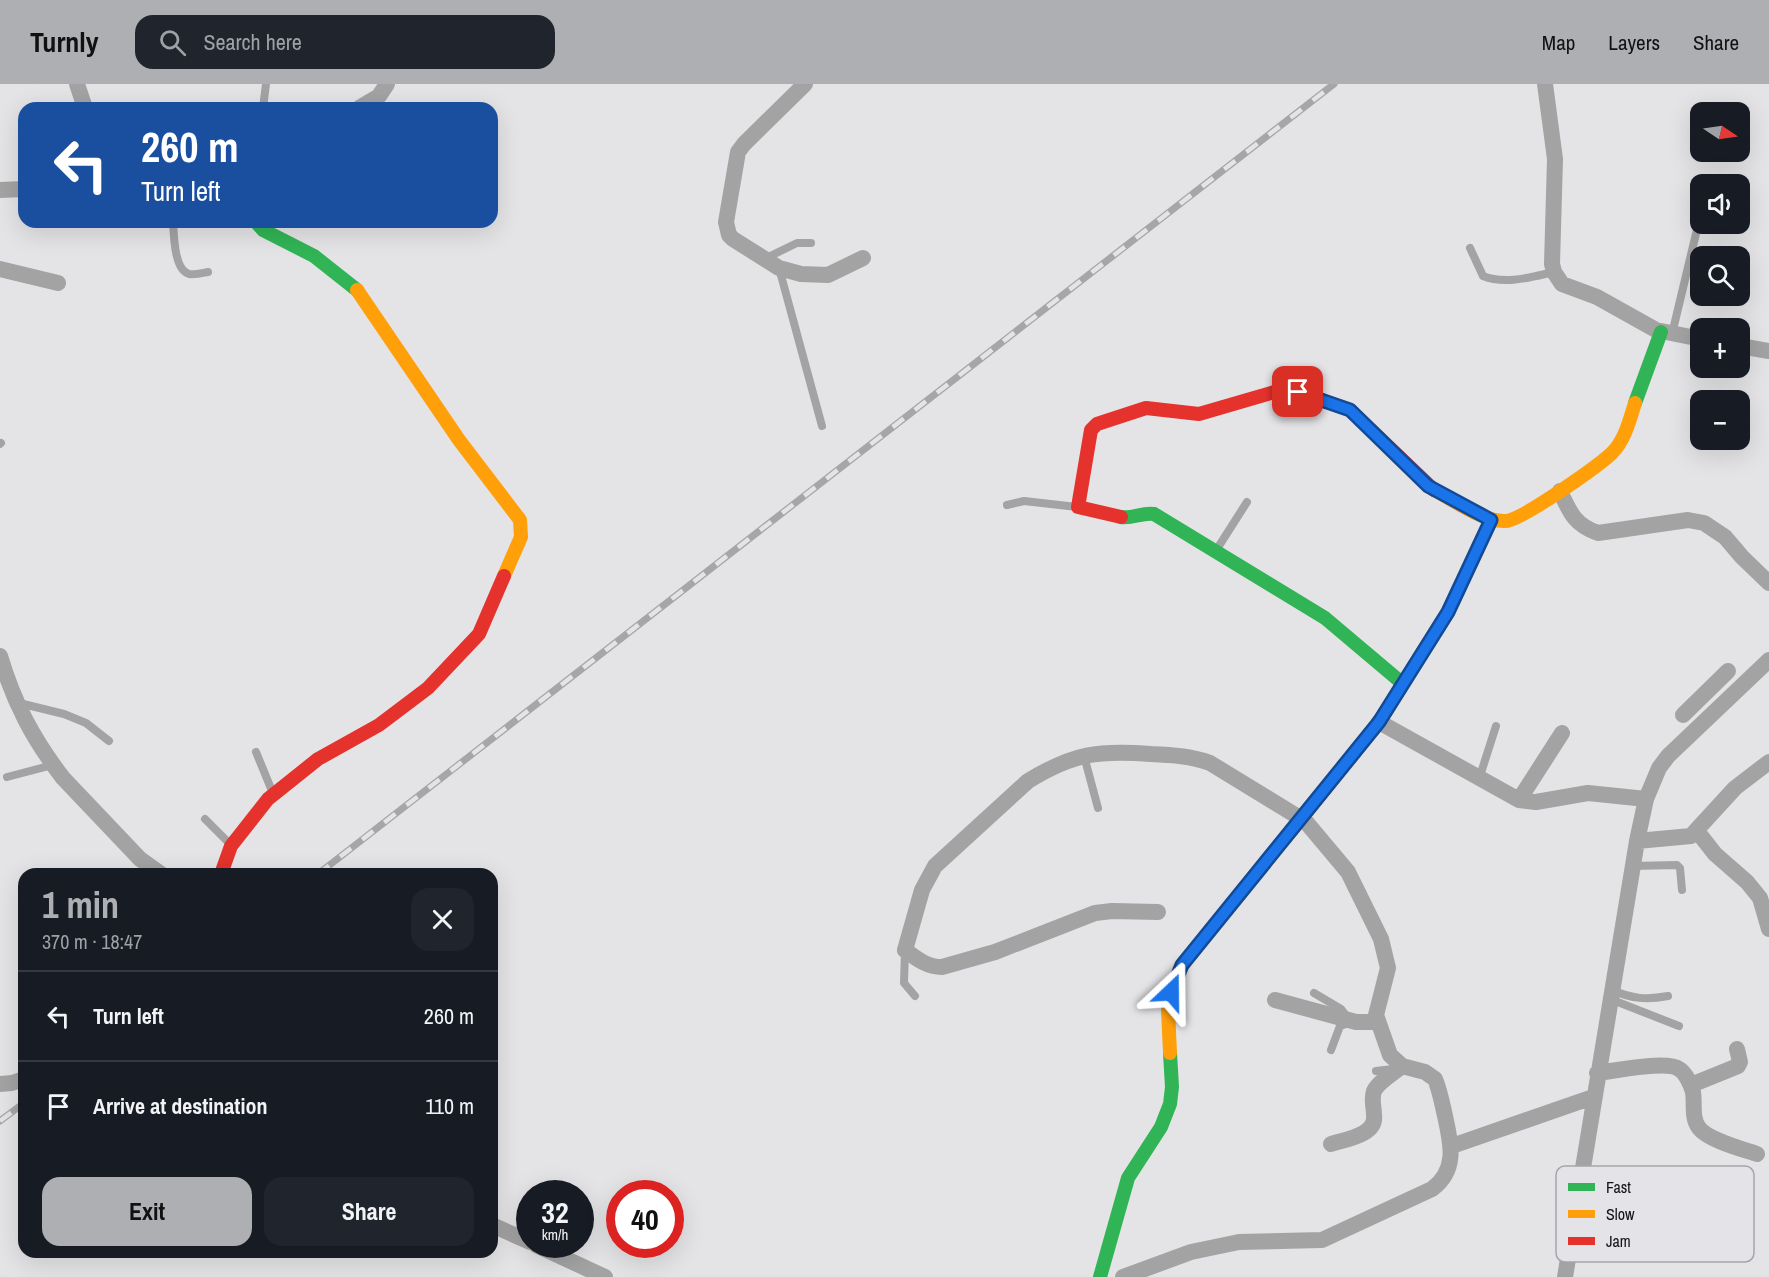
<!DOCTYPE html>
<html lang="en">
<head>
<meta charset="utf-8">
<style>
	:root { --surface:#171b24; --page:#20242c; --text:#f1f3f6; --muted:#9ea1a6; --line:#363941; --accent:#aeafb2 }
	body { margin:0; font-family:"Archivo Narrow",sans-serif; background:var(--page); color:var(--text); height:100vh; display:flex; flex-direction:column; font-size:22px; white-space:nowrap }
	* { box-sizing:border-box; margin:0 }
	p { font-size:20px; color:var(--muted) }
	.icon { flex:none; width:33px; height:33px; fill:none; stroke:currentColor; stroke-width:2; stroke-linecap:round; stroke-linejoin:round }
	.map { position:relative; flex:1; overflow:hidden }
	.details { position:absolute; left:18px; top:784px; width:480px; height:390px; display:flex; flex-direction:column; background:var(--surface); border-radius:18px; box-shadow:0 6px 24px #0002 }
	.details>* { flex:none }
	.hud { position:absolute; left:18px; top:18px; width:480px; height:126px; border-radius:18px; box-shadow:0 6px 24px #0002; background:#1a4fa0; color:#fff; overflow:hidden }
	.needle { width:39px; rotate:103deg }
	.fabs { position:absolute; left:1690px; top:18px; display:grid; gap:12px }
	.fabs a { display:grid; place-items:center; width:60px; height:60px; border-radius:12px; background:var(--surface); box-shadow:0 6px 24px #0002; font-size:30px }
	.speed { position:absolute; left:516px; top:1096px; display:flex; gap:12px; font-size:30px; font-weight:700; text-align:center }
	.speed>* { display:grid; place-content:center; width:78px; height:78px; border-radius:50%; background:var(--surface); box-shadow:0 6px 24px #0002; line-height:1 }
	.speed small { font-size:15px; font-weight:400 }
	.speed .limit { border:9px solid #d22; background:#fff; color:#111 }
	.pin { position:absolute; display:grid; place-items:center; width:51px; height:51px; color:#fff; margin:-26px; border-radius:12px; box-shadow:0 3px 9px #0006 }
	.me { position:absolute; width:66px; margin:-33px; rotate:23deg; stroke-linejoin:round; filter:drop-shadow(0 0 4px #0008) }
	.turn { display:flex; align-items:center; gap:21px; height:126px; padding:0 24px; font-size:27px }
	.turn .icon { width:78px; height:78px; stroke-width:2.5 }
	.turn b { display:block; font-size:42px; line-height:51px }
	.round { display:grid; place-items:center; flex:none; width:63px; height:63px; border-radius:18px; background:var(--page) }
	.head { display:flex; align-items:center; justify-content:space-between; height:102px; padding:0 24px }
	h1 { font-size:36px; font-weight:700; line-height:45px; color:var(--accent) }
	.primary-button { display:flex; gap:12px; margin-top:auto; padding:12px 24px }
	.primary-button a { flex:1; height:69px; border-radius:18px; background:var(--accent); color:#111; font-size:24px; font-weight:700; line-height:69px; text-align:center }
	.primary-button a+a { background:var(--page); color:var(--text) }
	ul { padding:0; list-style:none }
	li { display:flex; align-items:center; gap:18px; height:90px; padding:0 24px; border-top:2px solid var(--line) }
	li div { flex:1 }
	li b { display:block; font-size:22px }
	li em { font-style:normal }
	header { display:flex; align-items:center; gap:36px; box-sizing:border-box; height:84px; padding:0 30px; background:var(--accent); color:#111 }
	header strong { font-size:28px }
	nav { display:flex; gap:33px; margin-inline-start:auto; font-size:21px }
	.search { width:420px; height:54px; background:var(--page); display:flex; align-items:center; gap:15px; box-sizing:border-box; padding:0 21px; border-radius:18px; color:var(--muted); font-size:22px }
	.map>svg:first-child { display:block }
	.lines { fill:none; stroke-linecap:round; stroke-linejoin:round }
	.lane { stroke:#a3a3a4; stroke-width:8 }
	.street { stroke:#a3a3a4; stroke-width:16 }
	.fast { stroke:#30b455; stroke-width:14 }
	.slow { stroke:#ff9f0a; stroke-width:14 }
	.jam { stroke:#e5322d; stroke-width:14 }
	.rail-casing { stroke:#a6a6a7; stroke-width:7 }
	.rail { stroke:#e3e3e8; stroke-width:4.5; stroke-dasharray:14; stroke-linecap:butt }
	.route-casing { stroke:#114b97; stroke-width:15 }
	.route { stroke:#1a73e8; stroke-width:10 }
	.key { fill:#e3e3e8; stroke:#a5a5a9; stroke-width:1.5 }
	.key-label { font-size:16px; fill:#131315 }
</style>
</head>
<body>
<header>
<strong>Turnly</strong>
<div class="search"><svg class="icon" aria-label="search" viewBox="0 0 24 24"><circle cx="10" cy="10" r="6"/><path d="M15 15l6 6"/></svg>Search here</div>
<nav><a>Map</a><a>Layers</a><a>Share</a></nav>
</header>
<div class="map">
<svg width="1769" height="1193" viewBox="0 0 1769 1193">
	<rect width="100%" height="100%" fill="#e4e4e7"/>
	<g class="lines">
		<path class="lane" d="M263,24L266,0
			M173,138C174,151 174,186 189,190C195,191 203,189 208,188
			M1470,164L1483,192C1505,201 1531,193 1554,188
			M764,175L797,159H811
			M779,184L822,342
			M1672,250L1700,133
			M0,360L1,359
			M1007,421L1024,417L1077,423
			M1217,465L1247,418
			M19,619L64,630L86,639L109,657
			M256,668L272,707
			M1084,672L1098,724
			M7,693L53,681
			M1479,695L1496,642
			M205,735L229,759
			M1632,782L1677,781L1680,784L1682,806
			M905,867L904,899L915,912
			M1612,906C1632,915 1647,916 1668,912
			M1314,909L1341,925L1347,933
			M1610,915L1679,942
			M1331,966L1340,942L1349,939
			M1376,987L1393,985"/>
		<path class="street" d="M77,0L85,24
			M805,0L744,60L738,68L726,138L729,151L733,155L779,184L801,190L828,191L863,174
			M1545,0L1555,75L1552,180L1554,188L1562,200L1597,213L1656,246L1701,255
			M359,24L379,12L387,0
			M0,106L24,105
			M0,185L58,199
			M1740,262L1769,267
			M1560,407C1570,429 1575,441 1598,449L1688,436L1704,439L1725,453L1742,473L1769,499
			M0,572C14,619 33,655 63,694L140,775L161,790
			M1683,631L1728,587
			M1379,638L1519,716L1536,718L1588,709L1646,715
			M1519,716L1562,649
			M1697,747L1715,770L1747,798L1760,814L1769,845
			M1637,757L1691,752L1735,704L1769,678
			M1158,828L1112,827L1095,829L995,868L942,883C927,883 917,875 905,866L922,806L935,782L1028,697C1074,669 1098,666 1151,670C1172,671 1191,672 1210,679L1300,734
			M1275,916L1356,938H1377
			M1597,989C1614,987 1667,976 1679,985C1686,989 1691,1001 1693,1008C1695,1020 1691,1033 1699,1044C1708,1056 1742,1065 1757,1070
			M0,1000L12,999L24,995
			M1691,1001L1738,982L1740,978L1737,965
			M1331,1060C1346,1055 1377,1051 1374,1031C1374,1023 1371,1015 1374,1007C1379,997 1394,989 1402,982
			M1452,1062L1593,1013
			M492,1141L530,1158
			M536,1161L605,1193
			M1123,1193L1191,1168L1239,1158L1322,1156L1432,1105C1458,1086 1451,1059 1445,1032C1442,1019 1440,1007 1435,995L1425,988L1402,982L1390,971L1376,931L1388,884L1381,855L1348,788L1301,732
			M1565,1193L1637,757L1646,715L1659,684L1668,672L1769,576"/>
		<path class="fast" d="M256,138L263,146L314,172L357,206
			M1635,319L1661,248
			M1121,433C1132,435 1143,428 1154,430L1325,534L1402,599
			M1100,1193L1128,1094L1161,1043L1170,1020L1172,1003L1170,969"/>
		<path class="slow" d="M357,206L459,356L520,436L521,453L504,492
			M1434,406C1454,416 1483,438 1505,437C1521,437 1598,382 1612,369C1625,356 1630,335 1635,319
			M1170,969L1168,926L1171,908L1182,881L1291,747"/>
		<path class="jam" d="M1121,433L1078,423L1091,346L1097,340L1146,324L1199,330L1278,307L1289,306L1298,308L1350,326L1434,406
			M1291,747L1379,638L1448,528L1491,436
			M221,790L231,762L268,715L318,675L379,641L428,604L479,550L504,492"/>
		<defs>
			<path id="rail" d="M318,790L1334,0
				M0,1037L24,1019"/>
		</defs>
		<use href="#rail" class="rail-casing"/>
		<use href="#rail" class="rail"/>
	</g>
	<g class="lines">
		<defs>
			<path id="route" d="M1171,908L1182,881L1379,638L1448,528L1491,436L1428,402L1350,326L1298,308"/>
		</defs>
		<use href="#route" class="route-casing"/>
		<use href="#route" class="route"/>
	</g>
	<rect x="1556" y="1082" width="198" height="96" rx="9" class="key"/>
	<rect x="1568" y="1099" width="27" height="8" fill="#30b455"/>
	<rect x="1568" y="1126" width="27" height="8" fill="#ff9f0a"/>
	<rect x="1568" y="1153" width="27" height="8" fill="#e5322d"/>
	<g class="key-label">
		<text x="1606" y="1109">Fast</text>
		<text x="1606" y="1136">Slow</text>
		<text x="1606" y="1163">Jam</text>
	</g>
</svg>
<div class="fabs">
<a><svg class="needle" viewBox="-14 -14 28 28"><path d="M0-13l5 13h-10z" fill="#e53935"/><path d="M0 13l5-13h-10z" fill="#9ea1a6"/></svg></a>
<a><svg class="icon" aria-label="sound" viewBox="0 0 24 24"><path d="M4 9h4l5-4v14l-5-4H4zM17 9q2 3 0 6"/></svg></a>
<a><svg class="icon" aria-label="search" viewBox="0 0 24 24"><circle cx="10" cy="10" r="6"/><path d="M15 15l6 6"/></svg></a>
<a>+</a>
<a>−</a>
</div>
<div class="speed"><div>32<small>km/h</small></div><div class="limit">40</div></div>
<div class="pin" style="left:1298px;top:308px;background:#d93025"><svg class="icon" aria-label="arrive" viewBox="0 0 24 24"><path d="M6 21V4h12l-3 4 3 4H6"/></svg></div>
<svg class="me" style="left:1171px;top:908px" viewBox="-20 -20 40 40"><path d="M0-17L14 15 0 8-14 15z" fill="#1a73e8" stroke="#fff" stroke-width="4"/></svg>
<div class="hud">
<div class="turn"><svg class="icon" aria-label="left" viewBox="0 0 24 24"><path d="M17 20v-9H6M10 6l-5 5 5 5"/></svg><div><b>260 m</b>Turn left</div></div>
</div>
<section class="details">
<div class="head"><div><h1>1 min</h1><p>370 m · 18:47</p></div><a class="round"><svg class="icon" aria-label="close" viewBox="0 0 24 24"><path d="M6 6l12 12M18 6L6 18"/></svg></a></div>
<ul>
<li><svg class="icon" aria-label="left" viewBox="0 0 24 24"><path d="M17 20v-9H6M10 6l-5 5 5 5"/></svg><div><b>Turn left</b></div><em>260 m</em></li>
<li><svg class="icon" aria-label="arrive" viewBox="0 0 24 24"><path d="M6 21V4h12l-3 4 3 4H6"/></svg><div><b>Arrive at destination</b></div><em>110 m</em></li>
</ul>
<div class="primary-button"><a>Exit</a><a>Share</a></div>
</section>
</div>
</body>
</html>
